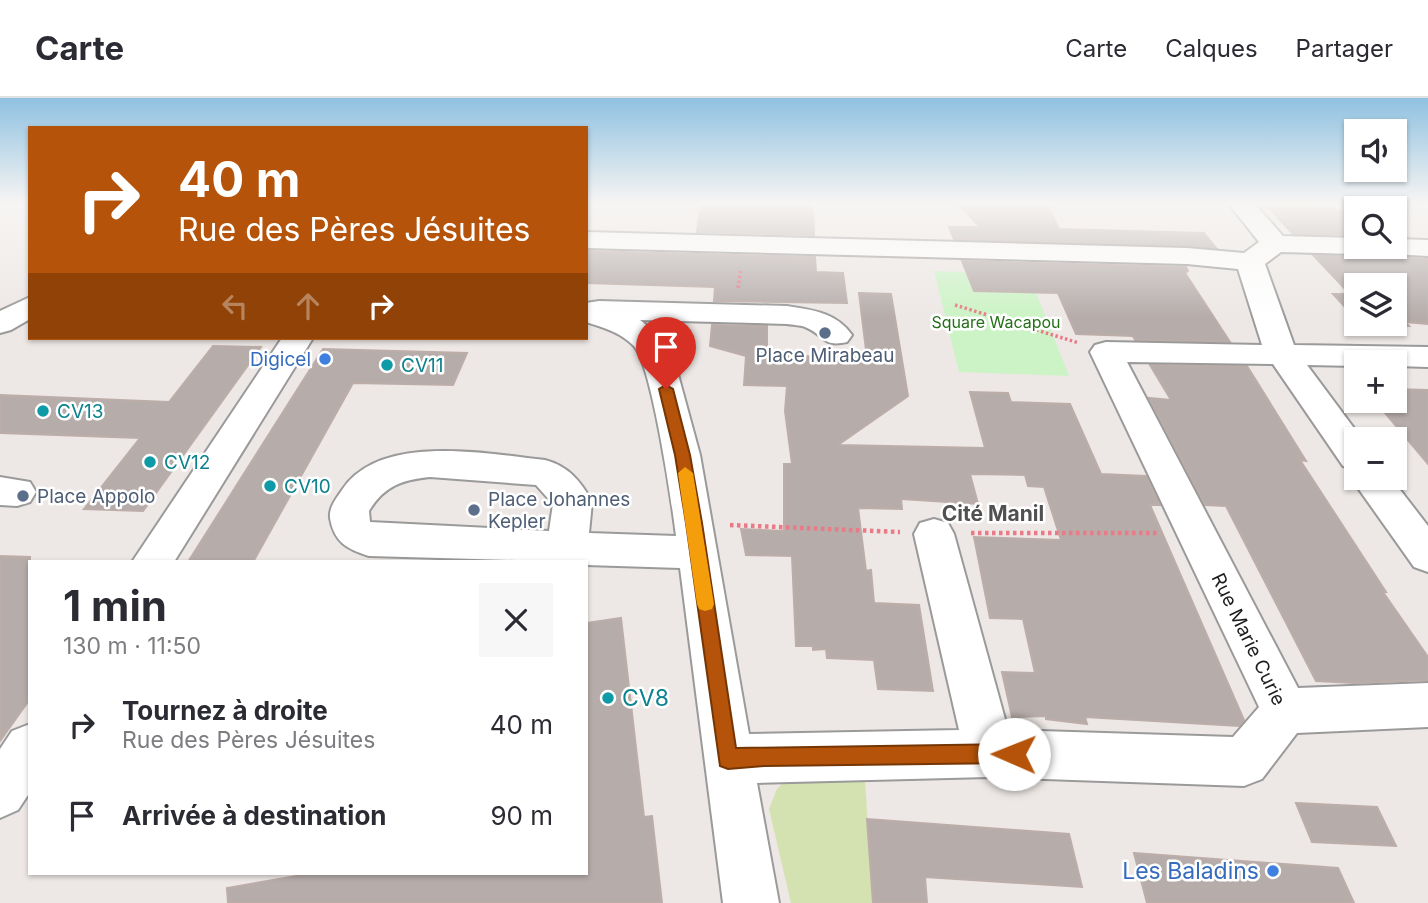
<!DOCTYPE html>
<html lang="fr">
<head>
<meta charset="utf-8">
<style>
	:root { --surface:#fff; --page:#f7f7f7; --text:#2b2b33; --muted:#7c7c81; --line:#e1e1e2 }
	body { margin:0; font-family:Inter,sans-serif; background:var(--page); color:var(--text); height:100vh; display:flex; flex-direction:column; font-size:26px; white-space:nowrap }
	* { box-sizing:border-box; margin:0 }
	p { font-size:23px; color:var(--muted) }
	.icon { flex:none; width:38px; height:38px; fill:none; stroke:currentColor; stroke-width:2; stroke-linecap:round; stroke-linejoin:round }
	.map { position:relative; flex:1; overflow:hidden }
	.drawer { position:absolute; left:28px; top:462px; width:560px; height:315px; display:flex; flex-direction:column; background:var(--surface); border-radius:0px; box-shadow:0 2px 5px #0004 }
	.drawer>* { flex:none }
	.banner { position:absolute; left:28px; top:28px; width:560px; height:214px; border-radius:0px; box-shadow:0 2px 5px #0004; background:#b45309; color:#fff; overflow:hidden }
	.buttons { position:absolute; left:1344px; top:21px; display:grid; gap:14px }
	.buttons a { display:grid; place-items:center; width:63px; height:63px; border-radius:0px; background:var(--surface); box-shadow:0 2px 5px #0004; font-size:35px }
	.pin { position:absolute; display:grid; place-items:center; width:60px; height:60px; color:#fff; margin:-72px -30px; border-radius:50% 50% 50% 0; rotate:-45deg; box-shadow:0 0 7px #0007 }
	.pin .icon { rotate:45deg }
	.me { position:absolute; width:77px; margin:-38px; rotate:271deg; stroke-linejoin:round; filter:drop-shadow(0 0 5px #0008) }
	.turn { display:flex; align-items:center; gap:24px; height:147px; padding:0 35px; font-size:32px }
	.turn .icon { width:91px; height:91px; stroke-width:2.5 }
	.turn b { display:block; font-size:49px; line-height:60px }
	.lanes { display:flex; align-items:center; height:66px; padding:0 35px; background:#0003; justify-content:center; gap:35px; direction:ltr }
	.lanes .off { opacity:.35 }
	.round { display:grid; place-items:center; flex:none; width:74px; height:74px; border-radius:0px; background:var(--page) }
	.overview { display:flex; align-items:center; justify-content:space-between; height:119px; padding:0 35px }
	h1 { font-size:42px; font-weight:700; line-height:52px }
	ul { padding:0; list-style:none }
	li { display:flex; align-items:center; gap:21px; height:91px; padding:0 35px }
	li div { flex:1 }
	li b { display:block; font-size:26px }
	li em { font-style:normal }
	header { display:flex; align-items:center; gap:42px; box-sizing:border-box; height:98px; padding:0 35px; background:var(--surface); border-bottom:2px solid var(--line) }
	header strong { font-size:33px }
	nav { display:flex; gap:38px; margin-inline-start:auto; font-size:24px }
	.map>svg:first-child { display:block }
	.grass { fill:#d3e2b0 }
	.park { fill:#ccf3c6 }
	.building { fill:#b6adab; stroke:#bdada9; stroke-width:2 }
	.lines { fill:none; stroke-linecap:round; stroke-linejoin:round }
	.minor-casing { stroke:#9a9a9a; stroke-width:4 }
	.path-far1 { stroke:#e97a86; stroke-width:3.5; stroke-dasharray:2.5 2.5; stroke-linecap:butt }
	.path { stroke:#e97a86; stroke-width:4.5; stroke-dasharray:3.5 3.5; stroke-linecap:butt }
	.minor { fill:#fff; fill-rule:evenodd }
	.route { fill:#b45309; stroke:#753606; stroke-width:2 }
	.slow { fill:#f59e0b }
	.service-dot { fill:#5c6f8a; stroke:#fff; stroke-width:2.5 }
	.shop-dot { fill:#3f7fe0; stroke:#fff; stroke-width:2.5 }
	.culture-dot { fill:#0f9aa8; stroke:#fff; stroke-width:2.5 }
	.labels { text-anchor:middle; stroke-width:5; stroke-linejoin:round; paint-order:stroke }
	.far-park-label { font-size:16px; fill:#246f18; stroke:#fff }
	.service-label { font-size:19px; fill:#4e5e75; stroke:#fff; text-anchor:start }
	.shop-label { font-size:19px; fill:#366cbe; stroke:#fff; text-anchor:end }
	.culture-label { font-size:19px; fill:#0d838f; stroke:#fff; text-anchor:start }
	.street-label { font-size:19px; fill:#1d1d1d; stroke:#fff }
	.neighbourhood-label { font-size:21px; font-weight:bold; fill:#505050; stroke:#fff }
	.near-culture-label { font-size:23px; fill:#0d838f; stroke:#fff; text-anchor:start }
	.near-shop-label { font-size:23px; fill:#366cbe; stroke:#fff; text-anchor:end }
</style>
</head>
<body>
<header>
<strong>Carte</strong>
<nav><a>Carte</a><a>Calques</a><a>Partager</a></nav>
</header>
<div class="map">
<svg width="1428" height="805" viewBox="0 0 1428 805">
	<rect width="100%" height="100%" fill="#ede8e5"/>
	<path class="grass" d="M864,668L873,805H791L769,711L777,691L792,675Z"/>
	<path class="park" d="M934,173L1029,177L1069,278L959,274Z"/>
	<path class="building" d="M701,106H813L814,137L697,134Z
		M958,106H1047L1059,131L1204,135L1216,150L954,141L949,129H980Z
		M1267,108H1314L1356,114V137L1293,136Z
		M586,153L815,159L816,174L843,175L847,205L714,203L715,189L586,185Z
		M1369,154L1372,158L1428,161V226L1405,224L1409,228L1361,227L1395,226V187H1356V221L1333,196H1350L1313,157L1356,159Z
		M962,163L1186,169L1188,173L1185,175L1230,244L1135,242L1133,238L1076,236L1058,195L974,193Z
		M859,195L891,196L908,298L838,347L985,350L970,294L1008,295L1011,304L1070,306L1101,376L1146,378L1160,407H1150L1244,622L1239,628L1085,619L1087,626L1046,621V618L1012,619L1002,574L1035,575L1023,521L990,520L974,439L1061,442L1044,389L1028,388L1025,377L970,376L978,406L901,401L902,411L858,410L866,473L871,472L874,505L919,507L933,593L878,591L874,562L827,560L826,551L813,552V548H796L792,458L746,457L741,431L784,433V366H792L785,313L787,288L744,287L746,258L710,248L712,227L767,228V257L867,260Z
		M213,248L261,249L143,413L84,411L140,340L0,335V297L169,304Z
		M323,251L467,255L453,287L353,285L253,464H188Z
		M1150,267L1247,268L1306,363L1300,362L1386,494H1383L1428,559V582L1354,585L1316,583L1226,408L1205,407L1149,300L1171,302Z
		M1395,291L1428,292V366L1375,303H1395Z
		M0,458L30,459V601L0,643Z
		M621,520L644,719L652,718L662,805H228L227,790L314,775H586V525Z
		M1296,705L1377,709L1396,748L1312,744Z
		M867,721L1069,736L1082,789L925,779L927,805H873Z
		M1134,755L1338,770L1354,805H1147Z"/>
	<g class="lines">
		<defs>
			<path id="minor" d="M1229,106H1255L1283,138L1356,140V149H1395V141L1428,142V158L1372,155L1369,149L1366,154L1356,156L1281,154L1265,166L1294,247L1428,249V269L1395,268V264H1356V268L1307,267L1362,341H1356V372L1343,368L1273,266L1127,264L1298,590L1428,585V629L1297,635L1262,681L1244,688L989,679L757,685L779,805H723L680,470L586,467V464L369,458C347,451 334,444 330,420C329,409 336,401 342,392C380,334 487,356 545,362C568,368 581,383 592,404L589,435L676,438C672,406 652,267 634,248C620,234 604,230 586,224V205L599,203L787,208C812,212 836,214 852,237L847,244C822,250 824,236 805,229C800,227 792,227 787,226L640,222L661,239L676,269L700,357L749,636L959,632L914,436L920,425L934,421L948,425L954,436L1008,632L1233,639L1259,609L1090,254L1095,247L1106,244L1262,247L1238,171L1187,166L586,150V134L1187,150L1244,155L1259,144ZM430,379L536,387L553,406L549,433L370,424L369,413C384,388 402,382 430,379Z
				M30,199V221L11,232L0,235V213Z
				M282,240H313L174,464H132Z
				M1356,373V380H1391L1428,428V474L1414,469L1358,390L1352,380Z
				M0,379L30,384L36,394L30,404L17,408L0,407Z
				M30,626V694L18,712L0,720V651L12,633Z"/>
		</defs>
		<use href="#minor" class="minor-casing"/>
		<path class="path-far1" d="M738,190L741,171
			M955,207L1079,245"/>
		<path class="path" d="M730,427L900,434
			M971,435H1159"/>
		<use href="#minor" class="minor"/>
	</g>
	<linearGradient id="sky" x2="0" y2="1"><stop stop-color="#8fc1e1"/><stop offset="0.48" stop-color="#f7f5f3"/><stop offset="1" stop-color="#f7f5f3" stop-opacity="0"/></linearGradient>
	<rect width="1428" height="219" fill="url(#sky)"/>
	<path class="route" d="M666,287L673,291L690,357L702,425L736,650L1014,646L1022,649L1025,656L1022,663L1014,665L764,668L728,671L720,668L686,425L675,357L659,291Z"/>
	<path class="slow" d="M685,369L693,375L714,506L712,511L705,513L699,511L697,506L678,375Z"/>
	<g class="service-dot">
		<circle cx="825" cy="235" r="7"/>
		<circle cx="23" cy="398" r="7"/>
		<circle cx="474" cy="412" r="7"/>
	</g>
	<g class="shop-dot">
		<circle cx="325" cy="261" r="7"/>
		<circle cx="1273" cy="773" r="7"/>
	</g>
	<g class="culture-dot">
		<circle cx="387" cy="267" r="7"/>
		<circle cx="43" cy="313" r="7"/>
		<circle cx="150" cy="364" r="7"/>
		<circle cx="270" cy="388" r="7"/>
		<circle cx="608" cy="600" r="7"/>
	</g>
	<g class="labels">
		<g class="far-park-label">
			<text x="996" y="230">Square Wacapou</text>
		</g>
		<g class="service-label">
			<text x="825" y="264" text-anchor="middle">Place Mirabeau</text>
			<text x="37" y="405">Place Appolo</text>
			<text x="488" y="408">Place Johannes<tspan x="488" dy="22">Kepler</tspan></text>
		</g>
		<g class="shop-label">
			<text x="311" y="268">Digicel</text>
		</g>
		<g class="culture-label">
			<text x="401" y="274">CV11</text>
			<text x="57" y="320">CV13</text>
			<text x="164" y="371">CV12</text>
			<text x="284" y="395">CV10</text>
		</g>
		<g class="street-label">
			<text transform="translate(1249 541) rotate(64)" y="7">Rue Marie Curie</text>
		</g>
		<g class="neighbourhood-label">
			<text x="993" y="423">Cité Manil</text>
		</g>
		<g class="near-culture-label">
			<text x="622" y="608">CV8</text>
		</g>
		<g class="near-shop-label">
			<text x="1259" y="781">Les Baladins</text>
		</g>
	</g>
</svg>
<div class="buttons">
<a><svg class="icon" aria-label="sound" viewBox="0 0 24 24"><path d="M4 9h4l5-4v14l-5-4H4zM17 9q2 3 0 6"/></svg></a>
<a><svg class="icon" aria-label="search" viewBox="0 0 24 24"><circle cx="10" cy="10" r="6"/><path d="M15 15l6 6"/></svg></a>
<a><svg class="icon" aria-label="layers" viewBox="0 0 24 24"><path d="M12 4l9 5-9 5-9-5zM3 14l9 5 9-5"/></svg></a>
<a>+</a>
<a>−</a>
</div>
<div class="pin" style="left:666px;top:291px;background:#d93025"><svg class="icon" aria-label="arrive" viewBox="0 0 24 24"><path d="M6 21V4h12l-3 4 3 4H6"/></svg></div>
<svg class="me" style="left:1014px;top:656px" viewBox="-20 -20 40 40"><circle r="19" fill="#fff"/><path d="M0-13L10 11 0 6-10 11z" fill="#b45309"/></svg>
<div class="banner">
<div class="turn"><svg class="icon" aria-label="right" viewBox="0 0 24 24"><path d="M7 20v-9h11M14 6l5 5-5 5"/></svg><div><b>40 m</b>Rue des Pères Jésuites</div></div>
<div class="lanes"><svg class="icon off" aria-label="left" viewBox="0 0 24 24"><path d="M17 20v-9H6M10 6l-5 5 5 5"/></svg><svg class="icon off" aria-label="ahead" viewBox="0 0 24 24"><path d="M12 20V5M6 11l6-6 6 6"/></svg><svg class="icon" aria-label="right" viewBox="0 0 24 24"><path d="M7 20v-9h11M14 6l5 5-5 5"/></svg></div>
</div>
<section class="drawer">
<div class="overview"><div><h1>1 min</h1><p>130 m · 11:50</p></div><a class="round"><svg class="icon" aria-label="close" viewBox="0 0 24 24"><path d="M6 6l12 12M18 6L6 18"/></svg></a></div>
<ul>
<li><svg class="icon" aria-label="right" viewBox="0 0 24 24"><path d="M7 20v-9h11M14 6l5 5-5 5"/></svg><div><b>Tournez à droite</b><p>Rue des Pères Jésuites</p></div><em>40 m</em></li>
<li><svg class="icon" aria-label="arrive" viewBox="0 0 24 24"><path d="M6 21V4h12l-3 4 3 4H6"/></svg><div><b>Arrivée à destination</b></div><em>90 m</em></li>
</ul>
</section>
</div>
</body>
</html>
